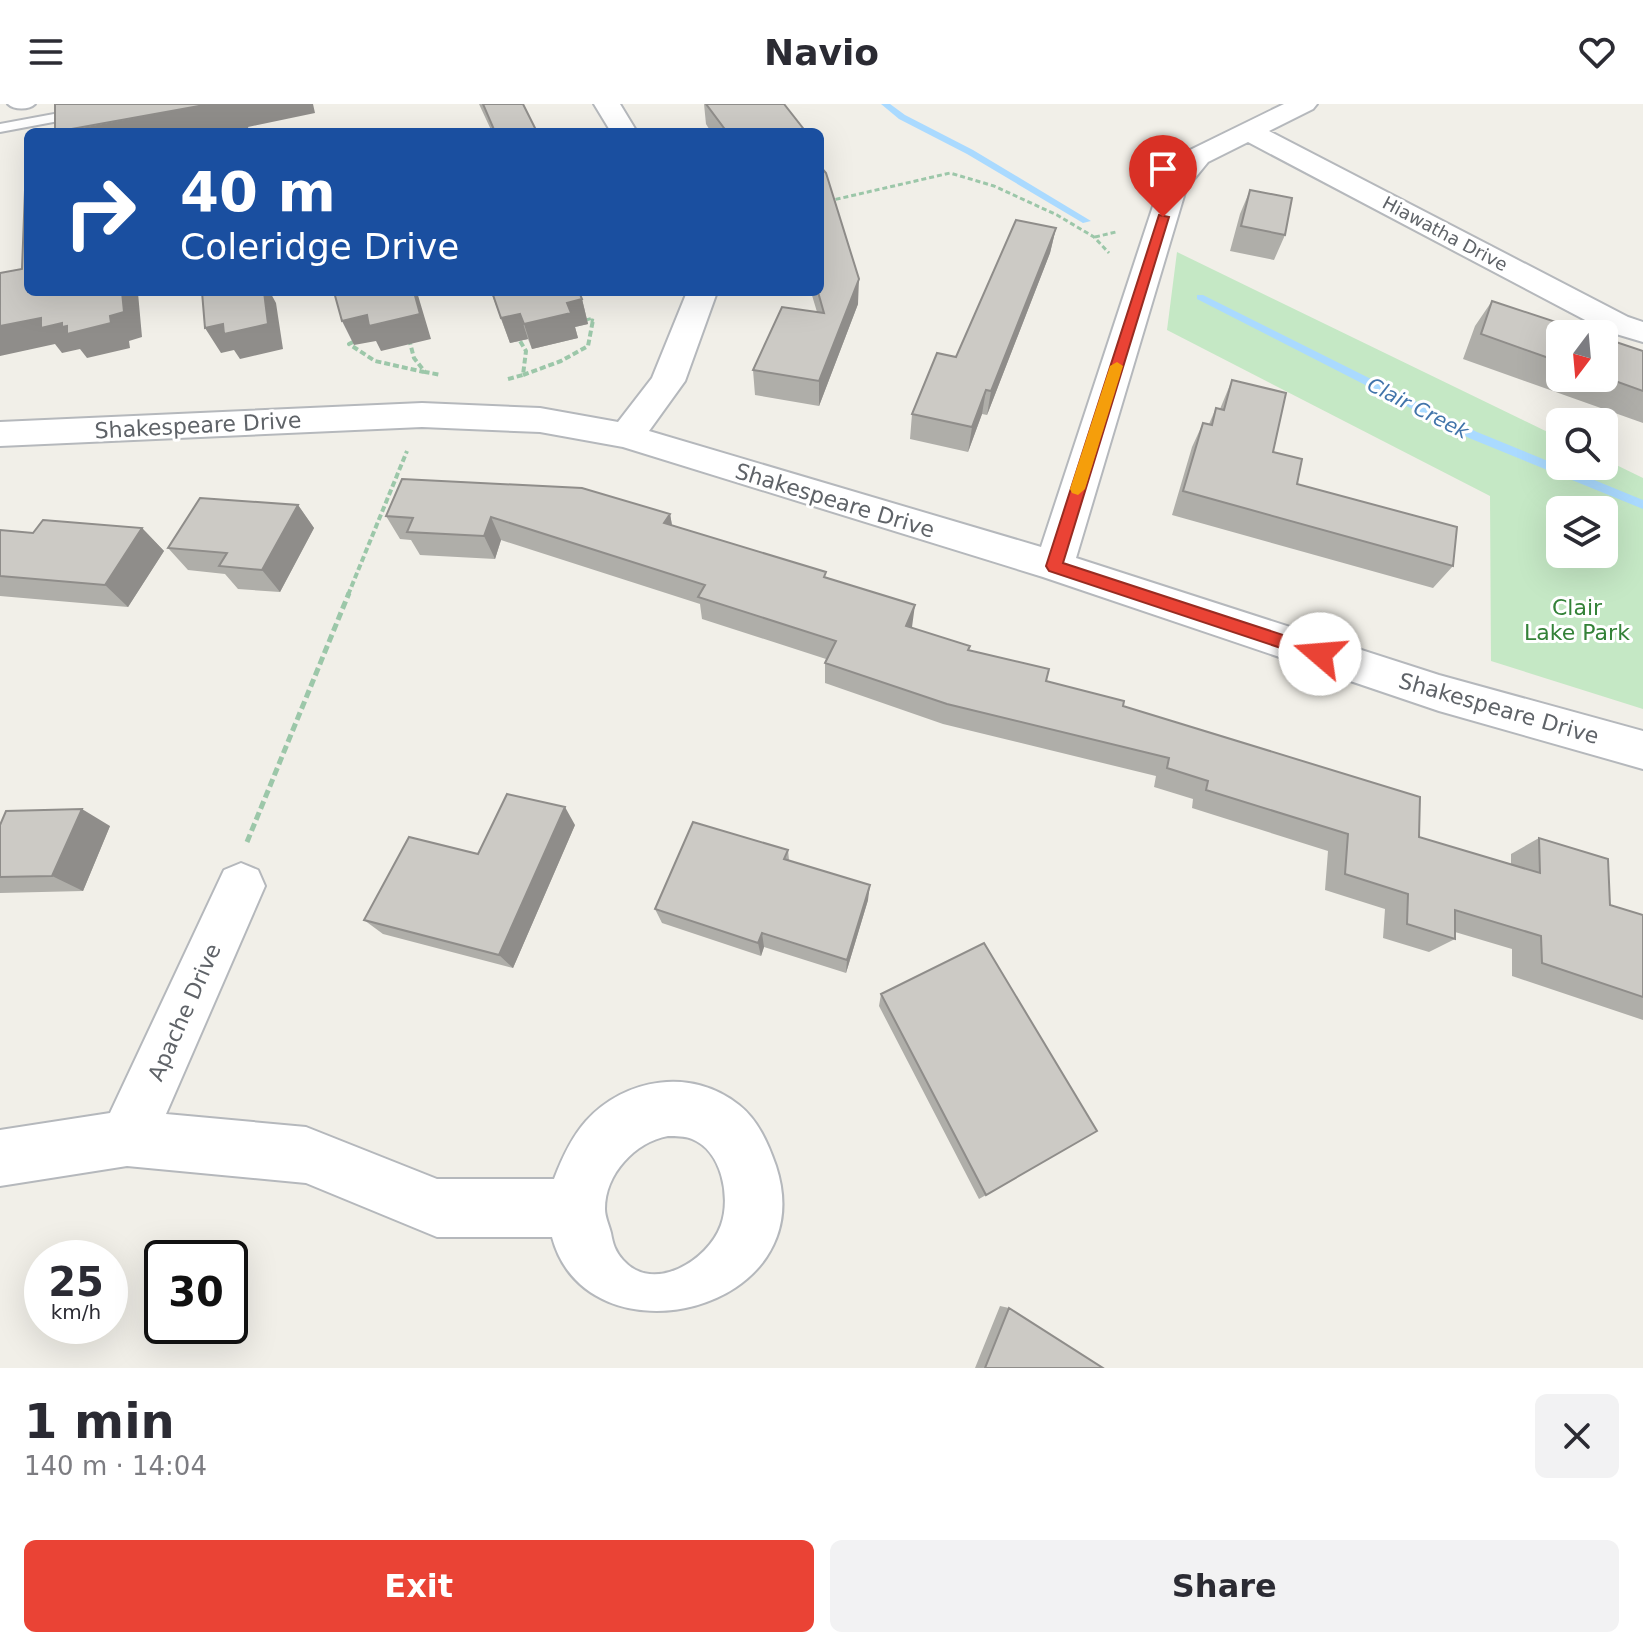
<!DOCTYPE html>
<html lang="en">
<head>
<meta charset="utf-8">
<style>
	:root { --surface:#fff; --page:#f2f2f3; --text:#2b2b33; --muted:#7c7c81; --accent:#ea4335 }
	body { margin:0; font-family:"DejaVu Sans",sans-serif; background:var(--page); color:var(--text); height:100vh; display:flex; flex-direction:column; font-size:30px; white-space:nowrap }
	* { box-sizing:border-box; margin:0 }
	p { font-size:26px; color:var(--muted) }
	.icon { flex:none; width:44px; height:44px; fill:none; stroke:currentColor; stroke-width:2; stroke-linecap:round; stroke-linejoin:round }
	.map { position:relative; height:1264px; overflow:hidden }
	.details { display:flex; flex-direction:column; background:var(--surface); flex:1 }
	.details>* { flex:none }
	.banner { position:absolute; left:24px; top:24px; width:800px; height:168px; border-radius:12px; box-shadow:0 8px 32px #0002; background:#1a4fa0; color:#fff; overflow:hidden }
	.needle { width:52px; rotate:196deg }
	.controls { position:absolute; left:1546px; top:216px; display:grid; gap:16px }
	.controls a { display:grid; place-items:center; width:72px; height:72px; border-radius:12px; background:var(--surface); box-shadow:0 8px 32px #0002; font-size:40px }
	.speed { position:absolute; left:24px; top:1136px; display:flex; gap:16px; font-size:40px; font-weight:700; text-align:center }
	.speed>* { display:grid; place-content:center; width:104px; height:104px; border-radius:50%; background:var(--surface); box-shadow:0 8px 32px #0002; line-height:1 }
	.speed small { font-size:20px; font-weight:400 }
	.speed .limit { border:4px solid #111; border-radius:12px; background:#fff; color:#111 }
	.pin { position:absolute; display:grid; place-items:center; width:68px; height:68px; color:#fff; margin:-82px -34px; border-radius:50% 50% 50% 0; rotate:-45deg; box-shadow:0 0 8px #0007 }
	.pin .icon { rotate:45deg }
	.me { position:absolute; width:88px; margin:-44px; rotate:288deg; stroke-linejoin:round; filter:drop-shadow(0 0 6px #0008) }
	.turn { display:flex; align-items:center; gap:28px; height:168px; padding:0 24px; font-size:36px }
	.turn .icon { width:104px; height:104px; stroke-width:2.5 }
	.turn b { display:block; font-size:56px; line-height:68px }
	.round { display:grid; place-items:center; flex:none; width:84px; height:84px; border-radius:12px; background:var(--page) }
	.overview { display:flex; align-items:center; justify-content:space-between; height:136px; padding:0 24px }
	h1 { font-size:48px; font-weight:600; line-height:60px }
	.action { display:flex; gap:16px; margin-top:auto; padding:16px 24px }
	.action a { flex:1; height:92px; border-radius:12px; background:var(--accent); color:#fff; font-size:32px; font-weight:600; line-height:92px; text-align:center }
	.action a+a { background:var(--page); color:var(--text) }
	header { display:flex; justify-content:space-between; align-items:center; height:104px; padding:0 24px; background:var(--surface); font-size:36px; font-weight:600 }
	.map>svg:first-child { display:block }
	.green { fill:#c5e8c5; fill-rule:evenodd }
	.lines { fill:none; stroke-linecap:round; stroke-linejoin:round }
	.stream { fill:#aadaff; fill-rule:evenodd }
	.lane-casing { stroke:#b5b8bc; stroke-width:4 }
	.street-casing { stroke:#b5b8bc; stroke-width:4 }
	.path-far2 { stroke:#9cc7a9; stroke-width:3; stroke-dasharray:5 3; stroke-linecap:butt }
	.path-far1 { stroke:#9cc7a9; stroke-width:4; stroke-dasharray:6 3; stroke-linecap:butt }
	.path { stroke:#9cc7a9; stroke-width:5; stroke-dasharray:8 4; stroke-linecap:butt }
	.lane { fill:#fff; fill-rule:evenodd }
	.street { fill:#fff; fill-rule:evenodd }
	.wall { fill:#afaea9 }
	.shaded-wall { fill:#8f8d8a }
	.building { fill:#cccac5; stroke:#8f8d8a; stroke-width:2 }
	.route { fill:#ea4335; stroke:#982c22; stroke-width:2 }
	.slow { fill:#f59e0b }
	.labels { text-anchor:middle; stroke-width:6; stroke-linejoin:round; paint-order:stroke }
	.far-street-label { font-size:18px; fill:#5f6368; stroke:#fff }
	.far-water-label { font-size:20px; font-style:italic; fill:#4174aa; stroke:#fff }
	.street-label { font-size:22px; fill:#5f6368; stroke:#fff }
	.park-label { font-size:22px; fill:#348238; stroke:#fff }
</style>
</head>
<body>
<header><svg class="icon" aria-label="menu" viewBox="0 0 24 24"><path d="M4 6h16M4 12h16M4 18h16"/></svg>Navio<svg class="icon" aria-label="heart" viewBox="0 0 24 24"><path d="M12 20l-8-8c-3-5 5-10 8-4 3-6 11-1 8 4z"/></svg></header>
<div class="map">
<svg width="1643" height="1264" viewBox="0 0 1643 1264">
	<rect width="100%" height="100%" fill="#f1efe8"/>
	<path class="green" d="M1177,148L1560,334V362H1604V355L1643,374V605L1491,557L1490,392L1167,226ZM1560,406H1604V450H1560Z"/>
	<g class="lines">
		<path class="stream" d="M881,0H890L905,11L973,46L1091,117L1083,119L967,50L899,15Z
			M1197,191H1203L1477,328L1643,396V405L1469,334L1197,195Z"/>
		<defs>
			<path id="lane" d="M8,0H35C29,6 14,6 8,0Z
				M108,0H134L128,4L0,28V20Z"/>
			<path id="street" d="M594,0H620L637,28H611Z
				M1284,0H1317L1313,5L1269,27L1628,213L1643,218V238L1606,227L1248,38L1208,58L1186,85L1076,454L1439,571L1643,627V665L1439,607L1043,473L623,343L540,328L422,323L0,342V318L422,299L540,304L618,318L652,274L687,188H717L685,277L649,327L1041,443L1159,84L1190,46Z
				M241,759L258,766L265,782L166,1010L306,1023L437,1075H554C562,1054 571,1034 586,1017C625,974 692,963 739,1001C758,1016 768,1039 776,1062C824,1209 587,1264 552,1133H437L306,1079L127,1062L0,1082V1026L110,1009L224,766ZM668,1032C676,1032 685,1032 692,1035C722,1047 731,1093 721,1121C708,1157 653,1190 623,1156C615,1147 613,1140 611,1129C609,1121 605,1113 605,1105C605,1070 635,1038 668,1032Z"/>
		</defs>
		<use href="#lane" class="lane-casing"/>
		<use href="#street" class="street-casing"/>
		<path class="path-far2" d="M820,99L950,69L994,82L1057,111L1094,133L1109,149
			M1095,133L1116,128
			M586,216L593,214L592,218"/>
		<path class="path-far1" d="M409,235L414,254L425,268L441,271
			M353,238L349,240L375,257L424,268
			M523,271L561,257L588,242L593,216
			M508,275L523,271L526,247L520,237
			M348,491L407,347"/>
		<path class="path" d="M247,738L349,489"/>
		<use href="#lane" class="lane"/>
		<use href="#street" class="street"/>
	</g>
	<path class="wall" d="M479,0H523L537,28H492Z
		M704,0H784L806,28H711L706,20Z
		M1250,86L1285,131L1274,156L1230,147L1240,110Z
		M1056,124L1050,149L987,311L982,310L968,348L910,335L912,310Z
		M491,188L582,195L588,220L575,223L578,234L532,245L528,235L510,239Z
		M811,188H820L858,200L819,302L755,291L753,266L817,208Z
		M1492,197L1560,230V274H1604V234L1643,247V319L1463,255L1475,222Z
		M1232,276L1273,348L1297,380L1453,462L1433,484L1172,411L1192,343L1203,319L1209,320L1216,304L1220,305Z
		M298,401L314,424L280,488L238,485L225,470L188,466L168,444Z
		M670,410L672,421L826,473L912,524L1046,577L1123,602L1419,733L1511,760V750L1539,734L1610,801L1643,811V916L1512,872V845L1455,828V835L1429,848L1383,834L1385,805L1325,786L1328,747L1192,704L1193,695L1154,683L1156,672L943,620L825,579V559L826,555L702,515L700,500L501,436L495,455L420,451L411,436L400,435L386,412Z
		M142,424L164,447L128,503L0,492V426L33,429Z
		M0,721L110,722L83,787L0,789Z
		M575,721L513,864L383,830L364,816Z
		M788,746L789,756L868,796L846,869L764,843L761,852L662,819L655,805Z
		M881,890L986,1091L979,1095L879,902Z
		M1000,1202L1009,1204L1103,1264H975Z"/>
	<path class="shaded-wall" d="M210,0H313L315,9L248,23L249,26L237,28H59Z
		M1056,124L1050,149L987,311L991,287Z
		M859,175L858,200L819,302V277Z
		M122,188H137L138,189L142,233L129,237L130,244L87,254L80,245L62,249L55,240L0,252V222L41,214L62,219Z
		M264,188H270L276,199L283,245L240,255L234,246L221,249L205,224Z
		M414,188H417L431,235L381,247L376,237L354,241L342,217Z
		M582,195L588,220L575,223L578,234L532,245L524,220L567,199Z
		M520,210L528,235L510,239L501,214Z
		M986,286L982,310L968,348L972,323Z
		M298,401L314,424L280,488L262,466Z
		M670,410L674,433L664,419Z
		M491,413L501,436L495,455L484,432Z
		M142,424L164,447L128,503L105,481Z
		M915,501L912,523L903,543L906,522Z
		M565,703L575,721L513,864L499,851Z
		M82,705L110,722L83,787L52,772Z
		M870,781L868,796L846,869L847,856Z
		M762,829L764,843L761,852L758,839Z"/>
	<path class="building" d="M55,0H210L55,28Z
		M483,0H523L537,28H495Z
		M706,0H784L806,28H727Z
		M26,60H28V188H122L124,208L110,212L111,219L67,230V222L62,223V219L41,224V214L0,222V169L22,165Z
		M820,62L826,69L859,175L819,277L753,266L782,203L824,209L818,188H820Z
		M1250,86L1292,94L1285,131L1241,122Z
		M1016,116L1056,124L991,287L986,286L972,323L912,310L937,249L956,253Z
		M202,188H264L268,220L224,230L223,220L205,224Z
		M334,188H414L420,210L369,222L367,211L342,217Z
		M492,188H579L582,195L567,199L571,209L524,220L520,210L501,214Z
		M1492,197L1592,230H1560V258L1481,230Z
		M1604,234L1643,247V287L1604,273Z
		M1232,276L1286,289L1273,348L1302,355L1297,380L1457,423L1453,462L1183,387L1203,319L1212,321L1216,304L1224,306Z
		M402,375L582,384L670,410L664,419L826,468L824,473L915,501L906,522L970,542L968,546L1049,565L1046,577L1124,597L1123,602L1420,693L1419,733L1540,769L1539,734L1608,755L1610,801L1643,811V893L1542,859L1541,832L1455,806V835L1407,820L1408,790L1345,770L1348,730L1206,686L1208,677L1167,664L1169,654L947,600L825,559L836,537L698,493L705,481L491,413L484,432L407,428L413,414L386,412Z
		M200,394L298,401L262,466L219,462L227,449L168,444Z
		M43,416L142,424L105,481L0,472V426L33,429Z
		M507,690L565,703L499,851L364,816L409,733L478,750Z
		M82,705L52,772L0,773V721L6,707Z
		M693,718L788,746L784,755L870,781L847,856L762,829L758,839L655,805Z
		M984,839L1097,1027L986,1091L881,890Z
		M1009,1204L1103,1264H985Z"/>
	<path class="route" d="M1159,111L1169,113L1063,459L1326,545L1329,550L1326,555L1320,557L1049,467L1046,462Z"/>
	<path class="slow" d="M1117,258L1123,262L1085,385L1078,391L1072,389L1070,385L1110,262Z"/>
	<g class="labels">
		<g class="far-street-label">
			<text transform="translate(1445 130) rotate(28)" y="6">Hiawatha Drive</text>
		</g>
		<g class="far-water-label">
			<text transform="translate(1418 304) rotate(27)" y="7">Clair Creek</text>
		</g>
		<g class="street-label">
			<text transform="translate(198 321) rotate(-3)" y="8">Shakespeare Drive</text>
			<text transform="translate(835 396) rotate(17)" y="8">Shakespeare Drive</text>
			<text transform="translate(1499 604) rotate(16)" y="8">Shakespeare Drive</text>
			<text transform="translate(184 908) rotate(-66)" y="8">Apache Drive</text>
		</g>
		<g class="park-label">
			<text x="1577" y="511">Clair<tspan x="1577" dy="25">Lake Park</tspan></text>
		</g>
	</g>
</svg>
<div class="controls">
<a><svg class="needle" viewBox="-14 -14 28 28"><path d="M0-13l5 13h-10z" fill="#e53935"/><path d="M0 13l5-13h-10z" fill="#7c7c81"/></svg></a>
<a><svg class="icon" aria-label="search" viewBox="0 0 24 24"><circle cx="10" cy="10" r="6"/><path d="M15 15l6 6"/></svg></a>
<a><svg class="icon" aria-label="layers" viewBox="0 0 24 24"><path d="M12 4l9 5-9 5-9-5zM3 14l9 5 9-5"/></svg></a>
</div>
<div class="speed"><div>25<small>km/h</small></div><div class="limit">30</div></div>
<div class="pin" style="left:1163px;top:113px;background:#d93025"><svg class="icon" aria-label="arrive" viewBox="0 0 24 24"><path d="M6 21V4h12l-3 4 3 4H6"/></svg></div>
<svg class="me" style="left:1320px;top:550px" viewBox="-20 -20 40 40"><circle r="19" fill="#fff"/><path d="M0-13L10 11 0 6-10 11z" fill="#ea4335"/></svg>
<div class="banner">
<div class="turn"><svg class="icon" aria-label="right" viewBox="0 0 24 24"><path d="M7 20v-9h11M14 6l5 5-5 5"/></svg><div><b>40 m</b>Coleridge Drive</div></div>
</div>
</div>
<section class="details">
<div class="overview"><div><h1>1 min</h1><p>140 m · 14:04</p></div><a class="round"><svg class="icon" aria-label="close" viewBox="0 0 24 24"><path d="M6 6l12 12M18 6L6 18"/></svg></a></div>
<div class="action"><a>Exit</a><a>Share</a></div>
</section>
</body>
</html>
